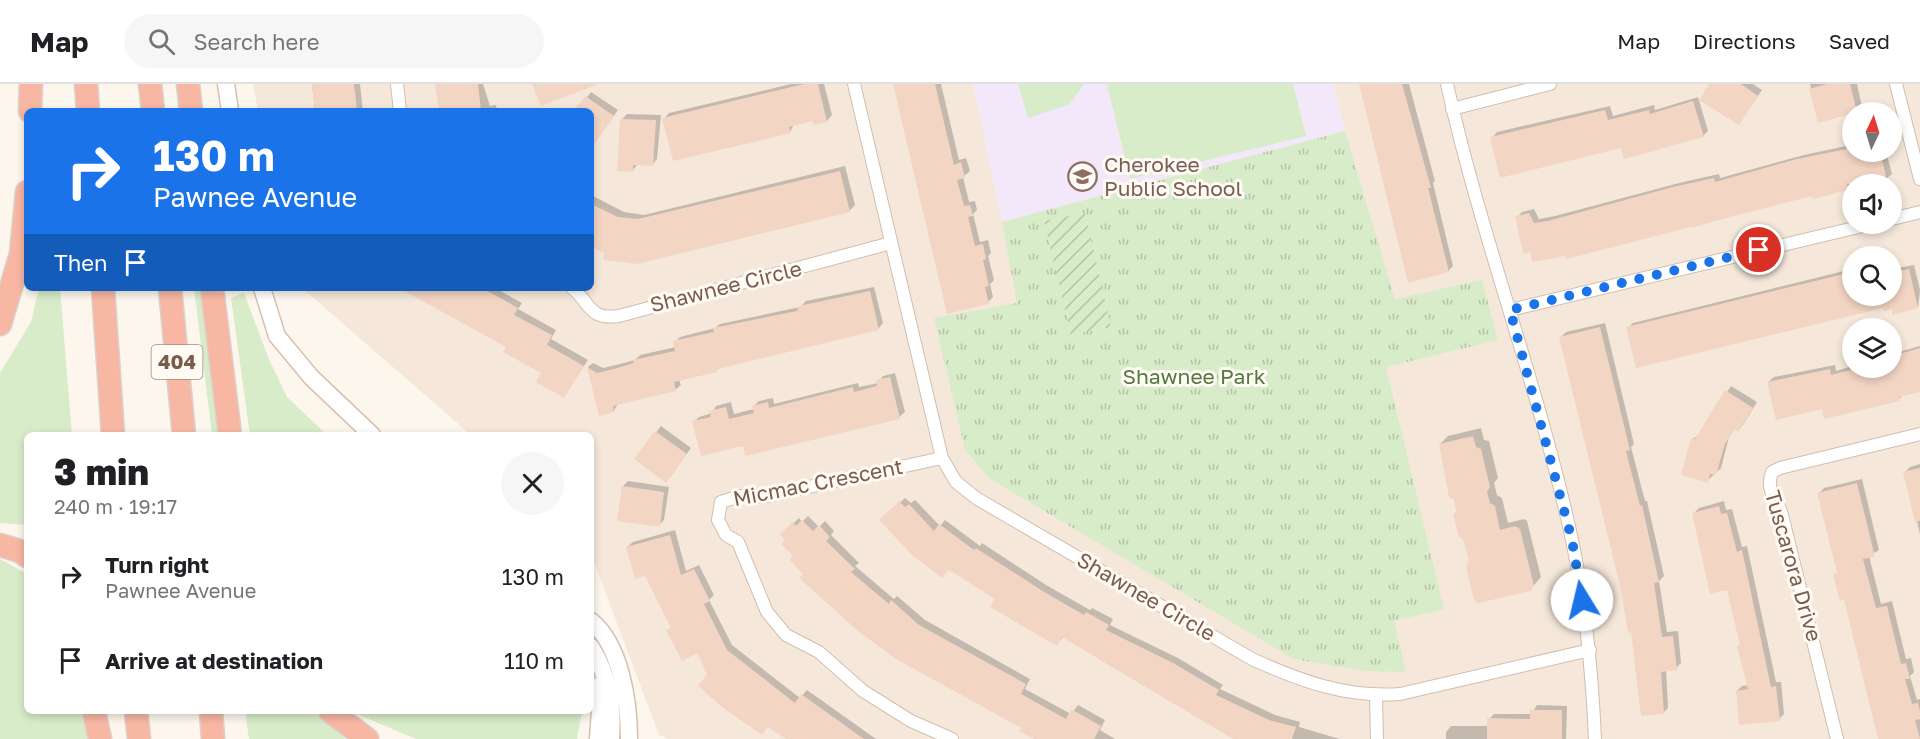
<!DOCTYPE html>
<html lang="en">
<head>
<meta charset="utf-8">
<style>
	:root { --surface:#fff; --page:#f6f6f6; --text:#202124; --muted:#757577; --line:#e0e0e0 }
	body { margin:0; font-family:"Golos Text",sans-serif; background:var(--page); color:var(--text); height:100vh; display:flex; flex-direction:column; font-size:22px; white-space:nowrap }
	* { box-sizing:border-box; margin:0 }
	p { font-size:20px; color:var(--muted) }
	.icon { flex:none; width:33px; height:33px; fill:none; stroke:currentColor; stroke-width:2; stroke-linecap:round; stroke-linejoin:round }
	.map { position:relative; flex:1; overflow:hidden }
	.side { position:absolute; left:24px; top:348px; width:570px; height:282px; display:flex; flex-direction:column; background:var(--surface); border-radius:9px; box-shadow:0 3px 9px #0003 }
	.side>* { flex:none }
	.top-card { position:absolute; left:24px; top:24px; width:570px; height:183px; border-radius:9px; box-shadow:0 3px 9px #0003; background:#1a73e8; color:#fff; overflow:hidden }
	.needle { width:39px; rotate:4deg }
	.fabs { position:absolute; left:1842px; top:18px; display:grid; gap:12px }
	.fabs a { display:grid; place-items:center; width:60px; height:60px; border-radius:50%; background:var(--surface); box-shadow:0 3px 9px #0003; font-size:30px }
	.pin { position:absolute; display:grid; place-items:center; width:51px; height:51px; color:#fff; margin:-26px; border:3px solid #fff; border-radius:50%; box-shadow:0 2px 6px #0007 }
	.me { position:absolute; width:66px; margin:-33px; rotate:351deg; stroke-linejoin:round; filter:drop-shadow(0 0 4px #0008) }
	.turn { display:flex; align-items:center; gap:21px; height:126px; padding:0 30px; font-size:27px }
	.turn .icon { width:78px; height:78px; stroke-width:2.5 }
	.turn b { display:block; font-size:42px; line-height:51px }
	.then { display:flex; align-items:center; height:57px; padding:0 30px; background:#0003; gap:12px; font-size:22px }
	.round { display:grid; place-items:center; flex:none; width:63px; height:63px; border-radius:32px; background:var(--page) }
	.summary { display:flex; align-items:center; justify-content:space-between; height:102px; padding:0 30px }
	h1 { font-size:36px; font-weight:800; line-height:45px }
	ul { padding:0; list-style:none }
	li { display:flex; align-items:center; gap:18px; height:84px; padding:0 30px }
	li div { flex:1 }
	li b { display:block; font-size:22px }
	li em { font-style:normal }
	header { display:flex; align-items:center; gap:36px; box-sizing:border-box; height:84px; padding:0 30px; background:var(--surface); border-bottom:2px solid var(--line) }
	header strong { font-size:28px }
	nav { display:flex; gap:33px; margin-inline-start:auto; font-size:21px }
	.search { width:420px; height:54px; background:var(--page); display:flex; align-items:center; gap:15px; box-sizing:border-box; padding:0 21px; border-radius:33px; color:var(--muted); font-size:22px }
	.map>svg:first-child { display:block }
	.residential { fill:#f5e8da; fill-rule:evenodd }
	.education { fill:#f3e8fa }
	.grass { fill:#d8ecc9 }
	.park { fill:url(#park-tufts) }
	.garden { fill:url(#garden-furrows) }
	.shadow { fill:#0003 }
	.building { fill:#f3d5c3 }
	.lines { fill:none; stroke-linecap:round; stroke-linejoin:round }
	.street-casing { stroke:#d1beb0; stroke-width:14 }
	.secondary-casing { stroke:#d6c0b0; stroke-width:19 }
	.highway-casing { stroke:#dad1cd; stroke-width:25 }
	.street { stroke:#fff; stroke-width:12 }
	.secondary { stroke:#fff; stroke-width:16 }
	.highway { stroke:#f7b7a3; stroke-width:22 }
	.route { stroke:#1a73e8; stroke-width:10; stroke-dasharray:0 18 }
	.labels { text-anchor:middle; stroke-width:6; stroke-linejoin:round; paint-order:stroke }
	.shield { fill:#fffaf3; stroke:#a28b7f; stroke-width:1.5 }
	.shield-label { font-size:20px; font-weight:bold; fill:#7a5c4d }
	.education-label { font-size:21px; fill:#785e54; stroke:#fffaf3; text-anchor:start }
	.street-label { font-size:21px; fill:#7a5c4d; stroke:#fffaf3 }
	.park-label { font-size:21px; fill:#537a41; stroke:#fffaf3 }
</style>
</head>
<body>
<header>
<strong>Map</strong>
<div class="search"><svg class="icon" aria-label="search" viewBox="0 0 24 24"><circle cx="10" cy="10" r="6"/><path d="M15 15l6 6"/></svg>Search here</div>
<nav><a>Map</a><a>Directions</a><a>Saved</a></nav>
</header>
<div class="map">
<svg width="1920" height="655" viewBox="0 0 1920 655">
	<defs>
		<pattern id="park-tufts" width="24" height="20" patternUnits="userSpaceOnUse" patternTransform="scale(1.5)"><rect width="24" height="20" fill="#d8ecc9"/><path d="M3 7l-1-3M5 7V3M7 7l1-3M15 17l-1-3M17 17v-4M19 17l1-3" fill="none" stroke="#b4c2a5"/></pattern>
		<pattern id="garden-furrows" width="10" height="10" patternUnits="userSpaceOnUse" patternTransform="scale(1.5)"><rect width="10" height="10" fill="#d8ecc9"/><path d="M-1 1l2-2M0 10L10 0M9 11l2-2" fill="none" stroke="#b4c2a5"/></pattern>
	</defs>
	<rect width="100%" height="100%" fill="#fdf6ec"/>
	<path class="residential" d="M253,0H1920V655H668L659,651L591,470V351H471L302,204H591V27H258ZM1852,28H1892V68H1852ZM1852,100H1892V140H1852ZM1852,172H1892V212H1852ZM1852,244H1892V284H1852Z"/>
	<path class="education" d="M973,0H1333L1345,47L1002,138Z"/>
	<path class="grass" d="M1018,0H1084L1070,20L1028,34Z
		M1107,0H1293L1306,52L1130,95Z
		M39,204H60L72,351H27V441L0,439V289L31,238Z
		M194,204H202L223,351H212Z
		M244,209L268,273L287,313L327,351H250L231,214Z
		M0,475L27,490V627H82L87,655H0Z
		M245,627H315L345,655H249Z
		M350,627H582L577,655H416Z"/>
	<path class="park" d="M1345,47L1395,215L1482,196L1498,256L1386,283L1444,525L1394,537L1406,588L1366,587L1294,575L990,395L965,366L934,234L1017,219L1002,138Z"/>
	<path class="garden" d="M1085,129L1111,243L1071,251L1044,137Z"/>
	<path class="shadow" d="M312,0H360L363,27H315Z
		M437,0H483L490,22L496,21L497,27H441Z
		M791,0H824L832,31L827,37L815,39L814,35L794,40L790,48L664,35L669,29Z
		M894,0H941L959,76L966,74L970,87L963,93L969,118L975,117L977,126L973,130L980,158L988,156L991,169L988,172L994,196L990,200L993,213L988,218Z
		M1361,0H1409L1435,97L1433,99L1453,182L1448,187Z
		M1711,0H1753L1762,6L1739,39Z
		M1810,0H1857L1862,23L1857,28L1819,37Z
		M591,8L618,26L591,64V27H576Z
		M1698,13L1708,47L1703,52L1623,63L1492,54L1497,48L1610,22L1613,32L1654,21L1655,26Z
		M627,30L661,31L657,75L652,81L638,80L632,87L622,35Z
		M1851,56L1852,68H1886L1892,90L1886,95L1852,100V103L1814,113L1813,110L1692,143L1691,141L1534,176L1517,133L1522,128L1534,125L1539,135L1555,132L1679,99L1719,90L1720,94L1804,71L1846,62Z
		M845,82L855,121L850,126L606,168L591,161V111L624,128L644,131Z
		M1897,178L1898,184L1914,181L1920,206L1918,223L1884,222L1628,244L1633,239L1852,185V212H1892V179Z
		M874,203L883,239L878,245L720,283L716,287L679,296L681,301L675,306L618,319L614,327L600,330L588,283L593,279L603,284L620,280L635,276L640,271L676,263L675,258L680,253L715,244L720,240L800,223L806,217Z
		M401,204H495L522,219L518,225L556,246L551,255L588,276L564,312L543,288L508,263Z
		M1605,239L1634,360L1631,363L1645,417H1647L1664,492L1659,497L1667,548L1678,547L1681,579L1676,584L1666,585L1668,624L1663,629L1633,546L1561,253L1566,248Z
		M1920,262V306L1904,310L1899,315L1823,323L1768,298L1774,293L1835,281L1836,287L1852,282L1892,284V270Z
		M895,289L905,328L899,333L744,360L694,338L699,333L712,329L716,322L731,318L734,330L754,325V322L759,317L773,314L774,320L858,299L859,303L878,299L883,292Z
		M1731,302L1757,318L1743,341L1738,346L1735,344L1729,353L1721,384L1707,397L1693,355L1700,350Z
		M661,342L691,364L671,392L636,375Z
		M1481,344L1484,356L1489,357L1498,394L1494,399L1497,411L1502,414L1508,439L1524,435L1527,437L1541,493L1530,506L1470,477L1440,360L1448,352Z
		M1920,380V450L1905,388L1910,383Z
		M1862,395L1879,466L1869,472L1881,520L1892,517L1906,575L1911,574L1914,588L1910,592L1917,616L1920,615V655H1879L1845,514L1835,491L1838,488L1818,410L1824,404Z
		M628,397L669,403L664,436L659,441L623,402Z
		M905,414L911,419L915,416L940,442L945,436L980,462L982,459L1046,501L1090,526L1092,524L1113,535L1110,541L1178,574L1223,601L1220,605L1275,631L1300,638L1299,643L1340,655H1236L1106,579L1107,577L1064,552L1057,560L997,514L881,436Z
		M1724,417L1726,426L1732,425L1742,463L1747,462L1776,598H1781L1784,630L1779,635L1737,607L1742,602L1749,601L1728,504L1694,429L1699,424Z
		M808,432L819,443L825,437L834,447L831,451L859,479L855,482L894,515L897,512L925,536L1030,595L1025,605L1071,630L1078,621L1105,636L1100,646L1115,655H1038L805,490L782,450L799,434L802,438Z
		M675,446L686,487L699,481L714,511L709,516L732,561L800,614L807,606L876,655H788L709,591L698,567L668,546L672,543L646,491L627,463L633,458Z
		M1537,621L1567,622L1566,655H1446V648L1451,642H1488L1489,635L1494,630H1531Z"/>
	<path class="building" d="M312,0H354L357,27H315Z
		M435,0H478L481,27H439Z
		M532,0H596V1L541,22Z
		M804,0H818L827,38L814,41L813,37L789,43L791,49L673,77L662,34Z
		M893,0H935L954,81L961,78L965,94L957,96L964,122L970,121L973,132L968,133L975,162L983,160L986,175L983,176L989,202L985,203L989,220L947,230Z
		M1359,0H1402L1431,104H1428L1449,188L1408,199Z
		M1709,0H1741L1758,12L1739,41L1699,16Z
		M1827,0H1850L1857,28L1818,39L1809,5Z
		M585,12L614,32L591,65V27H574Z
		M1693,17L1704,53L1624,75L1621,64L1500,94L1490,53L1605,26L1608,36L1649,26L1650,30Z
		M620,35L656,36L653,82L633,81V88L617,87Z
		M1852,64V68H1880L1887,96L1870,100H1847L1848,106L1813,115L1812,112L1566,175L1565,172L1532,178L1530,168L1523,170L1515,132L1529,129L1534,139L1548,137L1673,103L1714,94L1715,98L1797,75Z
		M840,87L850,128L637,180L603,176L604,169L591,163V120L618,133L638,135Z
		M1909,185L1918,224L1892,231V225L1884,227L1883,224L1636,284L1626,243L1852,188V212H1892V189Z
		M399,204H482L518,224L514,231L552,251L547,261L584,282L564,314L536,298L541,289L503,268L506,263Z
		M870,207L879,246L717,285V288L674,298L676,307L613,322L614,328L599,332L587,283L597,289L614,285L634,279L633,276L675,267L673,257L714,248L713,244L797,227L799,222Z
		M1600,243L1630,366L1626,367L1640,422L1642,421L1659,498L1654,499L1662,553L1673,552L1677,586L1661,588L1664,630L1641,632L1631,548L1628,549L1621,506L1559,253Z
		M1920,264V308L1899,313L1900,317L1824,335L1822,325L1776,336L1767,298L1830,285L1831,291L1859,284H1892V272Z
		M890,293L900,335L745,372L743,362L701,372L692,337L711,333L709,327L726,323L729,335L754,329L752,322L768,318L769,324L853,303L854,308L877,302L876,296Z
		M1725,306L1753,324L1738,348L1734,345L1725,360L1716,391L1710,390L1708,399L1681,391L1691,354L1695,355Z
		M655,347L687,370L666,399L634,375Z
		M1473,352L1476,363L1481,365L1490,403L1487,408L1490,419L1495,422L1500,446L1515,442L1520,445L1534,502L1530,507L1479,519L1474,517L1466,483L1469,477L1463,455L1459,453L1453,431L1456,427L1454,416L1449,413L1439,360Z
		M1920,384V437L1915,438L1903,388Z
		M1857,399L1875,473L1863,475L1876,524L1887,522L1901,580L1906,579L1910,595H1905L1912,620L1918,619L1920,628V635L1915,636L1920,655H1878L1844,516L1840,517L1833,490L1837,489L1817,409Z
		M622,402L664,408L660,443L617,437Z
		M899,417L905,423L909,420L934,447L939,440L974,466L976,464L1041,506L1084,531L1086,528L1109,541L1106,546L1173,579L1219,606L1216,611L1269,636L1296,643L1292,655H1233L1062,553L1057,562L990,523L995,515L949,486L942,494L913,472L879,436Z
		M1719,422L1721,430L1727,429L1737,468L1742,466L1771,603L1776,602L1780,637L1739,641L1736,607L1748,605L1737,562L1740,561L1727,506L1710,510L1692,429Z
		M802,436L813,447L819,441L830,453L826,457L855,485L851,488L889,520L891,516L919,541L1026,600L1021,610L1066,635L1071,625L1101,642L1094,655H1034L1019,647L1021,644L896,575L859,548L799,494L803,490L790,476L793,472L781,460L785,456L780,450L793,438L796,442Z
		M670,451L681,491L694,485L710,517L704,520L727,566L795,619L801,610L864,655H786L768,643L762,651L723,624L698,602L707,590L697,569L682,577L666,546L671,544L645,492L635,495L626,463Z
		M1530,626H1562V655H1487V634L1530,635Z"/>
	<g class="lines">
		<defs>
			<path id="street" d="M397,0L400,27
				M854,0L942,374L956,398L976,414L1252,575C1300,597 1347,614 1400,610L1590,566
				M1447,0C1481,154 1539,302 1572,456C1586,522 1592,588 1595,655
				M1896,0L1920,95
				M1452,25L1550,0
				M1892,135L1920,128
				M572,204C591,219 588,236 619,232L891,159
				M1510,226L1871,140
				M942,374L763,413L740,412L721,418L718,436L726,451L738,458L767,528L786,551L819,568L863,607L911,637L952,655
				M1376,612L1377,655
				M1837,655L1782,431C1777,412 1765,409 1772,388L1780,384L1920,350"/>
			<path id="secondary" d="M226,0L230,27
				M262,204L277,252L311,293L372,351
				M591,537C621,561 629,619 629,655
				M591,563C609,592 613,621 611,655
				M598,655L600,626L598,602"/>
			<path id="highway" d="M86,0L88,27
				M150,0L153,27
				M188,0L191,27
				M30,27L31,0
				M103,204L113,351
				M170,204L184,351
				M212,204L230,351
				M0,240L21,170L27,108
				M0,461L20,467L27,472
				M94,627L100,655
				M136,627L139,655
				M211,627L213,655
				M330,627L367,655"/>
		</defs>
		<use href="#street" class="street-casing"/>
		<use href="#secondary" class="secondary-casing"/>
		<use href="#highway" class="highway-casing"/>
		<use href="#street" class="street"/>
		<use href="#secondary" class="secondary"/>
		<use href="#highway" class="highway"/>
	</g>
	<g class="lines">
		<path class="route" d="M1582,516L1572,456L1510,226L1759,166"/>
	</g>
	<defs>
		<symbol id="school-ring" viewBox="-11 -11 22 22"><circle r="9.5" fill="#fffaf3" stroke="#8d6e63" stroke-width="1.5"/><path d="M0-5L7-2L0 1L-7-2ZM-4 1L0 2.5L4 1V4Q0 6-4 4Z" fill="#8d6e63"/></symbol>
	</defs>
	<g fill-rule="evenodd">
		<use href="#school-ring" x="1066" y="76" width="33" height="33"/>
	</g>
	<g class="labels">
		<rect class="shield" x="151.5" y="261" width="51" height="34" rx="4.5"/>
		<g class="shield-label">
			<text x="177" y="285">404</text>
		</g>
		<g class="education-label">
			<text x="1104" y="88">Cherokee<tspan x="1104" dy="24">Public School</tspan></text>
		</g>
		<g class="street-label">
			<text transform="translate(726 203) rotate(-14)" y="7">Shawnee Circle</text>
			<text transform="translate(818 399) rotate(-11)" y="7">Micmac Crescent</text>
			<text transform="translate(1793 482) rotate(74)" y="7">Tuscarora Drive</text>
			<text transform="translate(1146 513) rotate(30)" y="7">Shawnee Circle</text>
		</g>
		<g class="park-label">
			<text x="1194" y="300">Shawnee Park</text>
		</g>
	</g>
</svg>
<div class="fabs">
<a><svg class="needle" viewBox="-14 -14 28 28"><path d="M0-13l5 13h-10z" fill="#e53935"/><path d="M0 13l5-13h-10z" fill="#757577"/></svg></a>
<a><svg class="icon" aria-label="sound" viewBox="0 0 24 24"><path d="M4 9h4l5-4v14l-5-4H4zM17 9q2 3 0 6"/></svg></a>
<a><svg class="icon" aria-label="search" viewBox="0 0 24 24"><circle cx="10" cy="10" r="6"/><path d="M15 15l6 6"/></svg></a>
<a><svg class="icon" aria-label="layers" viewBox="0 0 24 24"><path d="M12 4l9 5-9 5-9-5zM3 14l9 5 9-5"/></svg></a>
</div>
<div class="pin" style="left:1759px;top:166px;background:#d93025"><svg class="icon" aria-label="arrive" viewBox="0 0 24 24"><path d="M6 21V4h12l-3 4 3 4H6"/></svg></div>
<svg class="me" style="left:1582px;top:516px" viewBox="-20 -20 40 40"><circle r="19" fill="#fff"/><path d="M0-13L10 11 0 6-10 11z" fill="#1a73e8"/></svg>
<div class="top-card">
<div class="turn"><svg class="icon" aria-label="right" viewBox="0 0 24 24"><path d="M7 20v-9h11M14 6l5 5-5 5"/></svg><div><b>130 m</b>Pawnee Avenue</div></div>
<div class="then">Then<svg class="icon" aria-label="arrive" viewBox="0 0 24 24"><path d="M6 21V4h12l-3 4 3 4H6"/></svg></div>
</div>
<section class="side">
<div class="summary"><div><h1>3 min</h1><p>240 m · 19:17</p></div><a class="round"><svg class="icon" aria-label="close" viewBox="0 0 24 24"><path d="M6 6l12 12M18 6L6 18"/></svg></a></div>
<ul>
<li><svg class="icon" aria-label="right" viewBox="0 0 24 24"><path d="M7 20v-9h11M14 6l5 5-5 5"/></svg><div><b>Turn right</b><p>Pawnee Avenue</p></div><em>130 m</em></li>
<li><svg class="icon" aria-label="arrive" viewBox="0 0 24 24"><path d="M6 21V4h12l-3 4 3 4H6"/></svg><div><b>Arrive at destination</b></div><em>110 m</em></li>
</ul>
</section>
</div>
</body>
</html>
